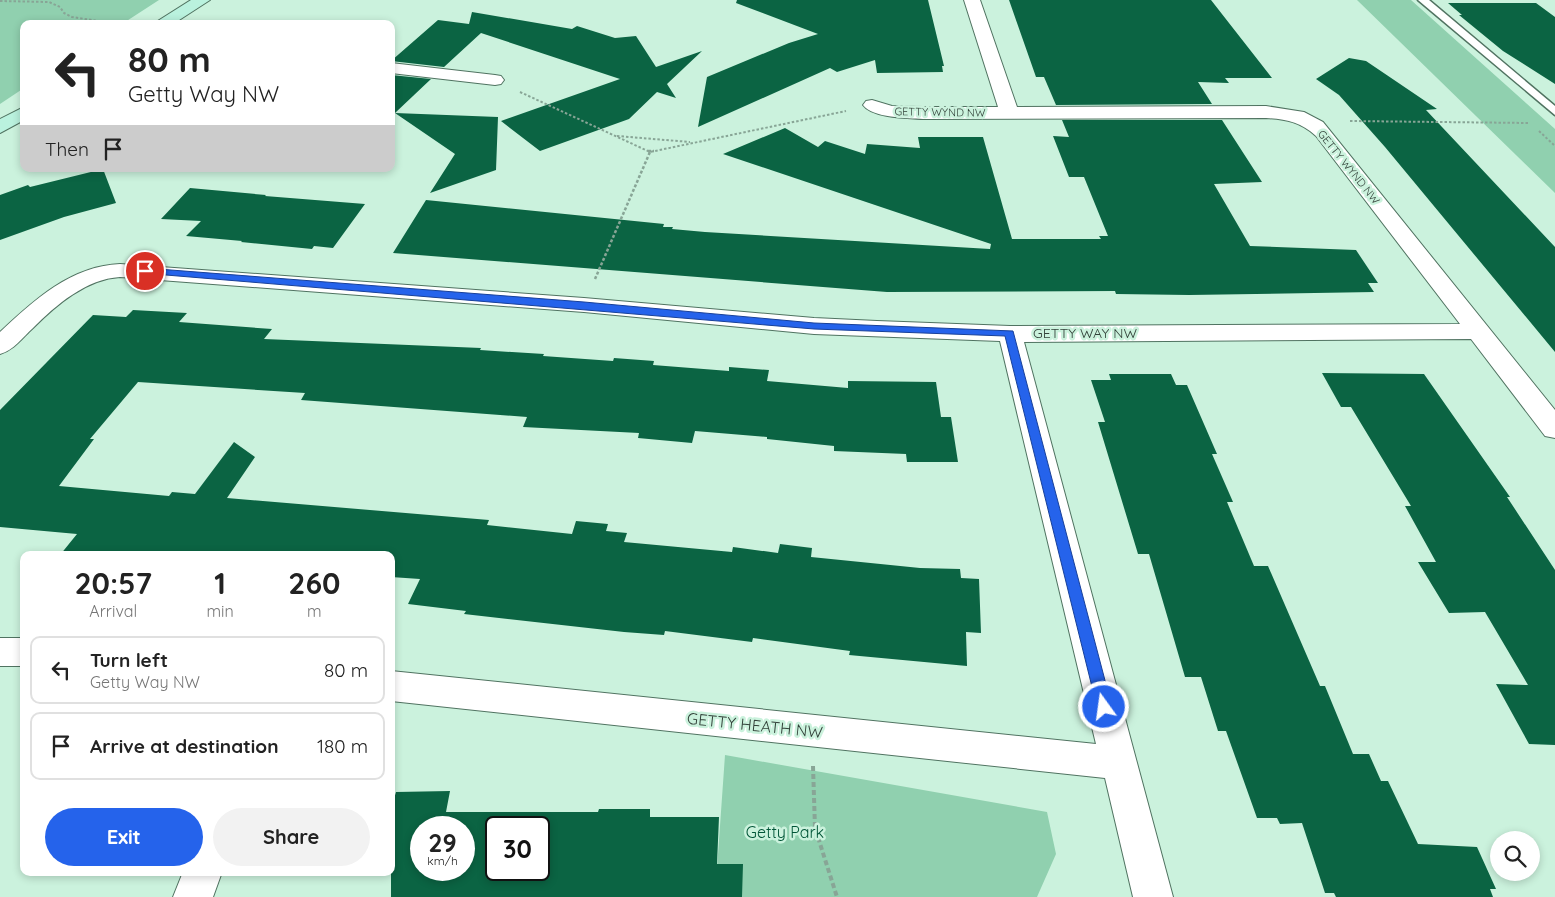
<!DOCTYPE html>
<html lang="en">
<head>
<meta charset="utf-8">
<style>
	:root { --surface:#fff; --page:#f2f2f2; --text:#222; --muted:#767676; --line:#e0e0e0; --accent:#2563eb }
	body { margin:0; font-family:Quicksand,sans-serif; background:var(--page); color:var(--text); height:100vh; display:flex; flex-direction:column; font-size:19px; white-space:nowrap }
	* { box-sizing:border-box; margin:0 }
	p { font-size:16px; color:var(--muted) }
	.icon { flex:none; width:28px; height:28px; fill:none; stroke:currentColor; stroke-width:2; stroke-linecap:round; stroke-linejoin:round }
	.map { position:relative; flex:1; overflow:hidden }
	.details { position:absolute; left:20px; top:551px; width:375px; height:325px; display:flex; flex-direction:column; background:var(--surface); border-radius:10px; box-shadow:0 2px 8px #0003 }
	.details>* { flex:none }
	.banner { position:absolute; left:20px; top:20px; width:375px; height:152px; border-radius:10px; box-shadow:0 2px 8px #0003; background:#fff; color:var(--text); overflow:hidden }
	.tools { position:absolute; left:1490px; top:831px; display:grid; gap:10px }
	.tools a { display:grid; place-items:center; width:50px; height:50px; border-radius:50%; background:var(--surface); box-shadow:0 2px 8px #0003; font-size:25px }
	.speed { position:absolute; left:410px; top:816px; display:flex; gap:10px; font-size:25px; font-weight:700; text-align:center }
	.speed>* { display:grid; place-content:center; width:65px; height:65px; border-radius:50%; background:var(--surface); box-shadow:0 2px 8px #0003; line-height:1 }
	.speed small { font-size:12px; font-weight:400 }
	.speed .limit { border:2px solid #111; border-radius:8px; background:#fff; color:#111 }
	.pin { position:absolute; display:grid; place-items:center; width:42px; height:42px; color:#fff; margin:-21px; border:2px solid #fff; border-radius:50%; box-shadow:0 1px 5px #0007 }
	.me { position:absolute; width:55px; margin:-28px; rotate:346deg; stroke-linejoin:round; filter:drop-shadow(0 0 4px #0008) }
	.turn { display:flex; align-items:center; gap:18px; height:105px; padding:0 25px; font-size:22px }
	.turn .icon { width:65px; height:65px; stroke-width:2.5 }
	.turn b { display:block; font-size:35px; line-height:42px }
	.then { display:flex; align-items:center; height:48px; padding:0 25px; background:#0003; gap:10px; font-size:19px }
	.eta { display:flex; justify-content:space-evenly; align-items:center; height:85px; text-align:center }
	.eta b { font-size:30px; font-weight:700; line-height:35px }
	.action { display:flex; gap:10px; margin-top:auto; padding:10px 25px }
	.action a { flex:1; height:58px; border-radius:30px; background:var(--accent); color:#fff; font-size:20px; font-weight:700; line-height:58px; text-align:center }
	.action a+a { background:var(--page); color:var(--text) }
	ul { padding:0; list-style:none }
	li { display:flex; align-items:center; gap:15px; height:68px; margin:0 10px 8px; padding:0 15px; border:2px solid var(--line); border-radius:10px }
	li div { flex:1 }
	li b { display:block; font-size:19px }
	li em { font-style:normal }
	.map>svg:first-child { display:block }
	.green { fill:#90d0af }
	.building { fill:#0b6443; fill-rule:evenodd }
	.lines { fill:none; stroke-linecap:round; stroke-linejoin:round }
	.lane-casing { stroke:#507361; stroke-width:3 }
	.street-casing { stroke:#507361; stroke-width:2 }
	.secondary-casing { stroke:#507361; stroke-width:2 }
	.path-far2 { stroke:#88a596; stroke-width:2; stroke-dasharray:2.5 2; stroke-linecap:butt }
	.path-far1 { stroke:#88a596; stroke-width:2.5; stroke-dasharray:3 2; stroke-linecap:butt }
	.path { stroke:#88a596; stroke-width:4; stroke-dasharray:5 3; stroke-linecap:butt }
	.lane { fill:#fff; fill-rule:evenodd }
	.street { fill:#fff; fill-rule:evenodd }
	.secondary { fill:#baf2de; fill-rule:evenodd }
	.route { fill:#2563eb; stroke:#184099 }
	.labels { text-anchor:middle; stroke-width:5; stroke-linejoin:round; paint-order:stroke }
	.far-street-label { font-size:11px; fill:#324139; stroke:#cbf2dd }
	.street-label { font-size:14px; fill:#324139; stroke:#cbf2dd }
	.near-street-label { font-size:16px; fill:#324139; stroke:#cbf2dd }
	.near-park-label { font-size:16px; fill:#005537; stroke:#cbf2dd }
</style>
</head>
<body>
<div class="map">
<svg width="1555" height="897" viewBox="0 0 1555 897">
	<rect width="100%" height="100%" fill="#cbf2dd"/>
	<path class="green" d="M0,0H159L122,24H24V88L0,104Z
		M1357,0H1411L1555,129V193Z
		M725,755L1047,812L1056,854L1037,897H715Z"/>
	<path class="building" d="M737,0H928L944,66H942L943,72L877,73L875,60L837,72L830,68L698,127L707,77L789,43L818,34L736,3Z
		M1009,0H1211L1272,78H1225L1229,83L1198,82L1212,104L1056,105L1044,77H1036Z
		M1448,3H1536L1555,17V84L1503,51L1459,15H1462Z
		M472,12L572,29L577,26L615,38L636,36L656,67L702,51L667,84L676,98L657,92L629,119L540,151L501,121L620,79L481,33L444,67L391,61L438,20L469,24Z
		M1349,58L1366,61L1437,109L1426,110L1555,247V352L1385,147L1339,95L1316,79Z
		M391,75L431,79L395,113L498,117L496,170L430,193L455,154L395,113L391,116Z
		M1062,120H1222L1262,182L1214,184L1250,246L1356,250L1378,283H1368L1374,292L1189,295L1116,294L1115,291L887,292L393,253L426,200L664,224L663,227H673L672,229L705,232L990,249L991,244L723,154L785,128L818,147L825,141L865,154L867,144L920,148L918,137H983L1012,239H1101L1099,236H1108L1084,177H1069L1053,136L1069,137Z
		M103,169L116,203L64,217L0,240V195L28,185L30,187Z
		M190,188L266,195L265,196L365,204L333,248L314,246L312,249L241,242L242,241L186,236L201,221L161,219Z
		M133,310L187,313L179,322L272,329L264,339L481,348L480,350L544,354L543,356L613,361L614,358L654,361L653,365L729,371V367L769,370L767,381L848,388V381L936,382L941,417H951L958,462H907L906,454L834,451V446L767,439V437L695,431L692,443L638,438L639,433L523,427L527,417L301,400L305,393L138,382L90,439H94L59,486L169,496L172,492L195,494L234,442L255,457L227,498L489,520L487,525L572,534L576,521L608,524L606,531L627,533L624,542L732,552L733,547L778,553L780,544L812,548L811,557L920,568L960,569L961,578L979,579L981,633L966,632L967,666L849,655L850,651L753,638L752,642L665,631L664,635L624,632L464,614L466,611L408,604L420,579L391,577V555H60L77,534L0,527V410L93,315L126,317Z
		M1322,373L1424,374L1510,497H1507L1555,570V745L1529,744L1496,684L1528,685L1485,612L1449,613L1418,562H1436L1405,506H1411L1351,407H1341Z
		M1109,374H1171L1176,385H1187L1217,454H1212L1233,502H1227L1254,566H1268L1320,686H1325L1353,754H1369L1381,781H1388L1418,844L1477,847L1496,889H1490L1493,897H1336L1334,893H1325L1302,823L1280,824L1277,818H1257L1226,731H1218L1201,677H1185L1149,554H1138L1098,422H1105L1091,380H1111Z
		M450,791L446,812H598L599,809H650V817H719L717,864H743L742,897H391V809L396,792ZM421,828H464V870H421ZM496,828H539V870H496Z"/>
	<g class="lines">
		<defs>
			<path id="lane" d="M1418,0H1429L1555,106V115Z"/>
			<path id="street" d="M964,0H980L1017,107L1266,106L1304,112L1323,122L1555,410V438L1545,436L1471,339L1024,342L1173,897H1133L1105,778L391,701V671L1096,744L1000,341L814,334L584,312L120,277C86,279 56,305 33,328C22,338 14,350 0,354V332C34,300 71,266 120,264L584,298L814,318L877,321L1010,326L1460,324L1316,136C1301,122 1286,119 1266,118L923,119C908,118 872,118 863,105L866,101L872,100L892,106L923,107H998Z
				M391,63L495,75L501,76L504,80L501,84L495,85L391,73Z
				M0,638H24V666H0Z
				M183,872H222L213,897H173Z"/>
			<path id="secondary" d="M191,0H210L173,24H153Z
				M24,107V120L0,133V119Z"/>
		</defs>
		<use href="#lane" class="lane-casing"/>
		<use href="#street" class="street-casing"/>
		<use href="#secondary" class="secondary-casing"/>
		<path class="path-far2" d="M0,1L49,2L60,7L64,13L72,17L118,24
			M520,92L650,152L846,111
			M1350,121L1530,123
			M1539,131L1555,146
			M617,136L690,142"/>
		<path class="path-far1" d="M648,151H654
			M595,279L650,152"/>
		<path class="path" d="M813,766L815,828L837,897"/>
		<use href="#lane" class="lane"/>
		<use href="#street" class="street"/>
		<use href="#secondary" class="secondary"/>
	</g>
	<path class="route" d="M145,268L584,302L814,323L1013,331L1112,707L1109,711L1104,713L1099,711L1097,707L1005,336L814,329L142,273V269Z"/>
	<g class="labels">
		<g class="far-street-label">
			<text transform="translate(940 112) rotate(1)" y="4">GETTY WYND NW</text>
			<text transform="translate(1349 167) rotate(51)" y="4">GETTY WYND NW</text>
		</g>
		<g class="street-label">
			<text x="1085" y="338">GETTY WAY NW</text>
		</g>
		<g class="near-street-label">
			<text transform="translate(755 725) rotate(6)" y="6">GETTY HEATH NW</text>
		</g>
		<g class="near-park-label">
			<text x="785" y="838">Getty Park</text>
		</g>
	</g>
</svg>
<div class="tools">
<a><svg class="icon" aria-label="search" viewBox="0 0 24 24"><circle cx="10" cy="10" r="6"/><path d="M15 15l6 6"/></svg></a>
</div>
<div class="speed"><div>29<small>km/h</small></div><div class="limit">30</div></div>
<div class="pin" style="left:145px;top:271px;background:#d93025"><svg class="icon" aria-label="arrive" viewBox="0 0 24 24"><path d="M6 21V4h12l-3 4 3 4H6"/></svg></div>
<svg class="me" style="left:1104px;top:707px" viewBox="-20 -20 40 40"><circle r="17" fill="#2563eb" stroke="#fff" stroke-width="3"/><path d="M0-11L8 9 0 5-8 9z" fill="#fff"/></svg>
<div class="banner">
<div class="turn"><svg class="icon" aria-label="left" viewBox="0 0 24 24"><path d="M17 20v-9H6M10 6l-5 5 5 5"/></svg><div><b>80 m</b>Getty Way NW</div></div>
<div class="then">Then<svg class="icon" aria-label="arrive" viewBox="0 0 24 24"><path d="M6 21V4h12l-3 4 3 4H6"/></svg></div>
</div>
<section class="details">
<div class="eta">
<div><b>20:57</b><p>Arrival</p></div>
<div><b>1</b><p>min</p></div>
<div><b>260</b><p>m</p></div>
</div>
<ul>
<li><svg class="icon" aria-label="left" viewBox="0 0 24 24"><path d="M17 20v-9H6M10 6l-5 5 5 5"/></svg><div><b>Turn left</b><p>Getty Way NW</p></div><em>80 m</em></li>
<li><svg class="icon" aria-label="arrive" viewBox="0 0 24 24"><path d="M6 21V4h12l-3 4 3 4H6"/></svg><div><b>Arrive at destination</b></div><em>180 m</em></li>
</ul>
<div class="action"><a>Exit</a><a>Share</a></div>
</section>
</div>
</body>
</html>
